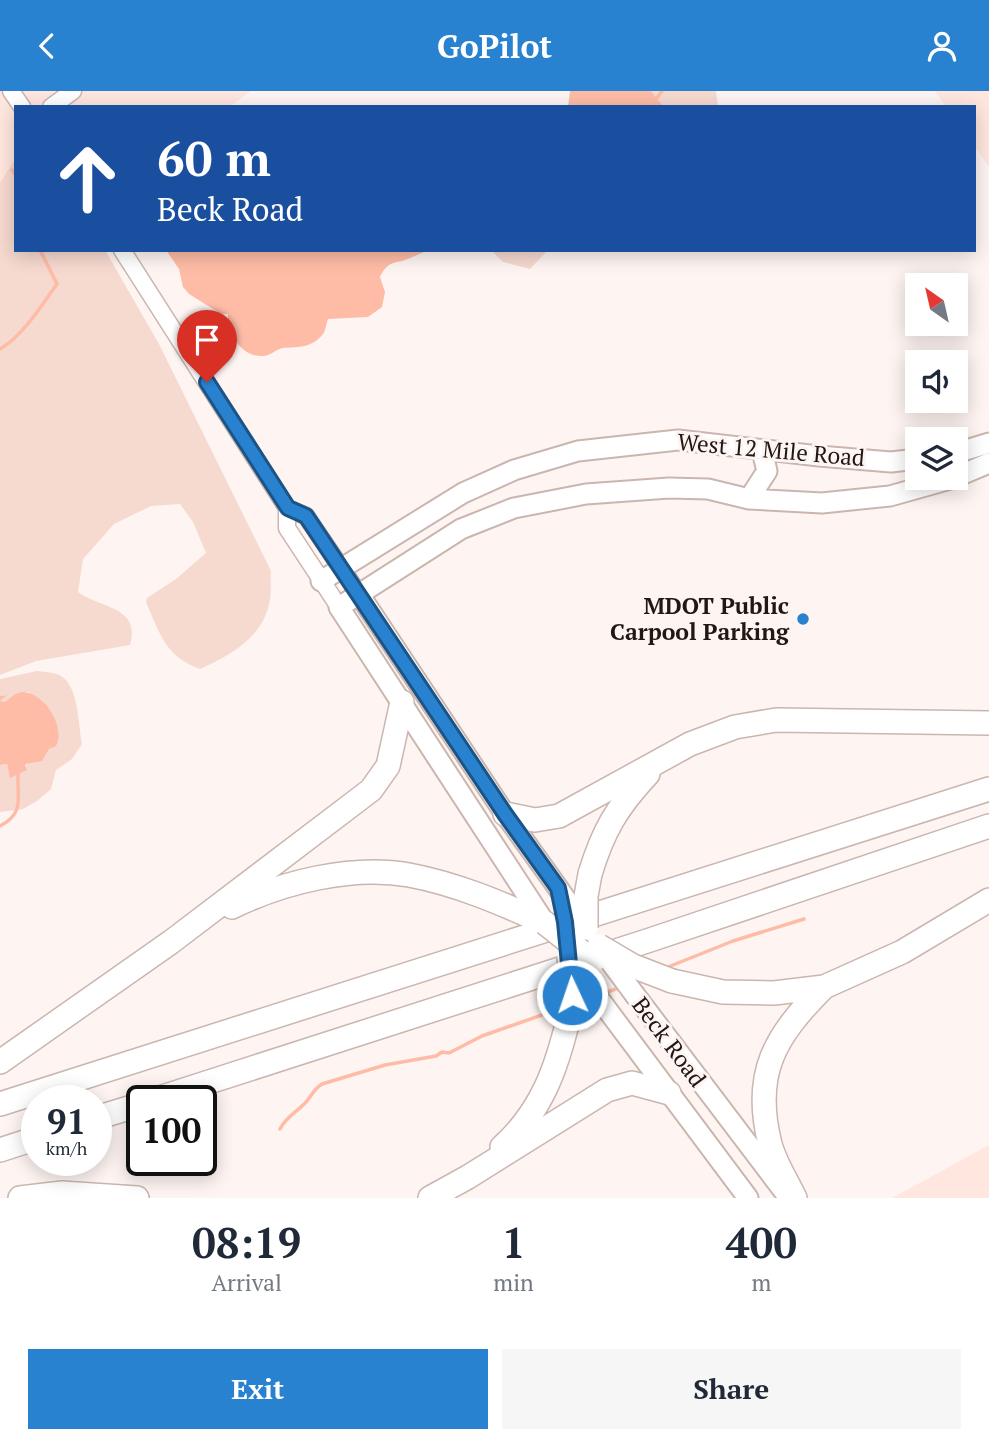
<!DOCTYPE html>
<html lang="en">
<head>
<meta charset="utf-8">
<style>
	:root { --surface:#fff; --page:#f6f6f7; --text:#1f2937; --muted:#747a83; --accent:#2982d0 }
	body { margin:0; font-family:"PT Serif",serif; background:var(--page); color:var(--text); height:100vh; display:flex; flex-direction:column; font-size:26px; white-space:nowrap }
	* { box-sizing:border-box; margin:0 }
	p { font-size:23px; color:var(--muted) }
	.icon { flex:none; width:38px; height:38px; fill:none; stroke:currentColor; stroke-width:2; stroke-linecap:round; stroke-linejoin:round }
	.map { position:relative; height:1107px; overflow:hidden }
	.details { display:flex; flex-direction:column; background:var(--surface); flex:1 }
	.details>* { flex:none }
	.banner { position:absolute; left:14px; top:14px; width:962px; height:147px; border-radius:0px; box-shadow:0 4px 18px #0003; background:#1a4fa0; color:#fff; overflow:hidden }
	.needle { width:46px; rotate:326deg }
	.tools { position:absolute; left:905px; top:182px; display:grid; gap:14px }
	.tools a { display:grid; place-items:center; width:63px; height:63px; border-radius:0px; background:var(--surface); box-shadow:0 4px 18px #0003; font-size:35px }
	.speed { position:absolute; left:21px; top:994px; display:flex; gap:14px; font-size:35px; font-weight:700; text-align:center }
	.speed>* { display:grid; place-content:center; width:91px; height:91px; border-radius:50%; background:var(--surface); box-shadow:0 4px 18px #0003; line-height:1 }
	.speed small { font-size:18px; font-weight:400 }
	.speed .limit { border:4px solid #111; border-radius:10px; background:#fff; color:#111 }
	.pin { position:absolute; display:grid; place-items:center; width:60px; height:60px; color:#fff; margin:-72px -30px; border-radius:50% 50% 50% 0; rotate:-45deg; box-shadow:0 0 7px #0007 }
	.pin .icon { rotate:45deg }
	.me { position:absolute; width:77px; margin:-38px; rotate:357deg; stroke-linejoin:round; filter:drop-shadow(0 0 5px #0008) }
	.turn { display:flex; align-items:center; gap:24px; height:147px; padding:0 28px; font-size:32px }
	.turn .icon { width:91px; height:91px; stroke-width:2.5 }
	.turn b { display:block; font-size:49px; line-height:60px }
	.eta { display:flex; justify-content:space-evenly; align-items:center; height:119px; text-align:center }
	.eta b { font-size:42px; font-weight:700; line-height:49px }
	.cta { display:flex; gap:14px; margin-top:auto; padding:14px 28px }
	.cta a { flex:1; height:80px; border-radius:0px; background:var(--accent); color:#fff; font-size:28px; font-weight:700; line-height:80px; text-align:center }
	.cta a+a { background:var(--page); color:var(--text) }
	header { display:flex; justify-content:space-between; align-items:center; height:91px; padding:0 28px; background:var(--accent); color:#fff; font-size:32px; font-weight:700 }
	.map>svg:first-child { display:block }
	.built { fill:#ffe7df }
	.green { fill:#f6d9cf }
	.water { fill:#febca6 }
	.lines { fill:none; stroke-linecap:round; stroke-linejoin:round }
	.stream { stroke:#febca6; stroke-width:3.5 }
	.minor-casing { stroke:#cab6af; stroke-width:19 }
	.major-casing { stroke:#cab6af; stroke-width:23 }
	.highway-casing { stroke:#cab6af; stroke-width:26 }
	.minor { stroke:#fff; stroke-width:16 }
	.major { stroke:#fff; stroke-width:19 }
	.highway { stroke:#fff; stroke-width:23 }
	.major-bridge-casing { stroke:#cab6af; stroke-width:23; stroke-linecap:butt }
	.highway-bridge-casing { stroke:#cab6af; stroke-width:26; stroke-linecap:butt }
	.major-bridge { stroke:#fff; stroke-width:19 }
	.highway-bridge { stroke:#fff; stroke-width:23 }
	.route-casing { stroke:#1b5487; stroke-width:18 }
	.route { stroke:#2982d0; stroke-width:12 }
	.poi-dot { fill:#2982d0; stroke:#fef5f2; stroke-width:2.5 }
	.labels { text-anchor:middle; stroke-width:6; stroke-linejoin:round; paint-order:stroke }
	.street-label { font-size:23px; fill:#1f1815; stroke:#fef5f2 }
	.poi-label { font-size:23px; font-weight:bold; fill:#1f1815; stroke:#fef5f2; text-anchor:end }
</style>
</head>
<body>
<header><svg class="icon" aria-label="back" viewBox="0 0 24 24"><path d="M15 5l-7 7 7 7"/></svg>GoPilot<svg class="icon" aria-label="person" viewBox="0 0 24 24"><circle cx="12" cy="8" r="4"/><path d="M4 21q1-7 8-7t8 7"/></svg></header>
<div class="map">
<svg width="989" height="1107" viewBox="0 0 989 1107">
	<rect width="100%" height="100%" fill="#fef5f2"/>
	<path class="built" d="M0,0H251L229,16H16V159L0,183Z
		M935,0H989V76L975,56V16H946Z
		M989,1054V1107H894V1106Z"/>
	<path class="green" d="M651,0H716L718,16H664Z
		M13,71H16V159H105L159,253L271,480C270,491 272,503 269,513C262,547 229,565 200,578C165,565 160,543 146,511L147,507L176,488L206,462L193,431L180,413L151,415L114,433L83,468L78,501C101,518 141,515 130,554L36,570L0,584V92Z
		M491,159H548L530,178L503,171Z
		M37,580C44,581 53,581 59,584C79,593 78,633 82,653L72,668L56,679L51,698L37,710L23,718L0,721V674L7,673L9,682L25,675L52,656L29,601L15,603L5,611L0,610L6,604L0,605V588Z"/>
	<path class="water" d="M570,0H651L664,16H568Z
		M166,159H429C421,162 409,168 402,170C390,172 386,174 380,186L385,201L382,216L368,226L328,228C326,233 326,239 323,243C312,257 298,256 283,257C276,258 270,265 263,265C241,266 227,242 228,223H221L189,203L183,196L179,178Z
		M22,601C44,601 66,635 56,655L49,658L42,670L26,673L25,675L27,679L10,687L7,673L0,674V605L7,604L0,610L5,611L15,603Z"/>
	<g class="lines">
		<path class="stream" d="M657,7L662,0
			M12,79L16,84
			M0,258C22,246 42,214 57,193L40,159
			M0,735C25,722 17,707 18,683
			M663,878L733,850L804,828
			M605,902L621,896
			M280,1038C287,1025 297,1021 306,1011C312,1004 314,998 322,993L385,974L436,965L442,961L449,962L482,945L562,917"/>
		<defs>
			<path id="minor" d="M11,0L22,16
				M51,16L73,0
				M122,159L287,417V437L339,516
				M287,417L306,425L359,503"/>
			<path id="major" d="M956,362L989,352
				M956,386L989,372
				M749,408L767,380L762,360
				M321,490L463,402L514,379L578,360L678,349L819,365L891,371L917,368
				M359,503L505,723L558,797
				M545,832L339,516L461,438L514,417L586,403L669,397L708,398L749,408L822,412L890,405L954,387
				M635,904L789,1107
				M603,913L748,1107"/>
			<path id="highway" d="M505,723L535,729L559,725L690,653L735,636L776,629L989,632
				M590,783C603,740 617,716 648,683
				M232,816C283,791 351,774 409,784C457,793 501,812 545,832
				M672,890L723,901L774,902L824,896L902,861L989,809
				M0,971L171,851L371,699L388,675L402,611
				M150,1010L650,849L989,735
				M0,1013L989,698
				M96,1027L142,1013
				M502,1056C542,1020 557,976 569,925
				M0,1059L37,1047
				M20,1107L62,1102L137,1107
				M430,1107L468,1086L607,999L632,992L669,1002
				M795,1107C787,1090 775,1072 770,1053C752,982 775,945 824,896"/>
		</defs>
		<use href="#minor" class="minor-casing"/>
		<use href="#major" class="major-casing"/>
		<use href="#highway" class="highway-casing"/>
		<use href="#minor" class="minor"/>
		<use href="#major" class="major"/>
		<use href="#highway" class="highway"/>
		<defs>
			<path id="major-bridge" d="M558,797L586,837
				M600,857L635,904
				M568,865L603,913"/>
			<path id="highway-bridge" d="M545,832L593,870
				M586,837V805L590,783
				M599,855L633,875L672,890
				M569,925L572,904L569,866"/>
		</defs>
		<use href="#major-bridge" class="major-bridge-casing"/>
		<use href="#highway-bridge" class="highway-bridge-casing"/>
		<use href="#major-bridge" class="major-bridge"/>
		<use href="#highway-bridge" class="highway-bridge"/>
	</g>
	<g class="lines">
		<defs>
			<path id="route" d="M207,291L288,417L306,425L505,723L558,797L565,831L572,904"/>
		</defs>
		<use href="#route" class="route-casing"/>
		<use href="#route" class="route"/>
	</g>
	<circle class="poi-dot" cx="803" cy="528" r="7"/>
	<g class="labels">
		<g class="street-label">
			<text transform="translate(771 359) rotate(5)" y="8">West 12 Mile Road</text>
			<text transform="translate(669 951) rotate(53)" y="8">Beck Road</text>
		</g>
		<g class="poi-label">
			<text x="789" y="523">MDOT Public<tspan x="789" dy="26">Carpool Parking</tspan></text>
		</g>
	</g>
</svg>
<div class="tools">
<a><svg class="needle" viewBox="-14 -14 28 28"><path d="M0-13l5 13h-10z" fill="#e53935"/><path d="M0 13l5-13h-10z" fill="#747a83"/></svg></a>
<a><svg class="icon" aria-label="sound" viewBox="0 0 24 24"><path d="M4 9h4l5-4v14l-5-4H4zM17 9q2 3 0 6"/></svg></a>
<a><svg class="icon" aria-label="layers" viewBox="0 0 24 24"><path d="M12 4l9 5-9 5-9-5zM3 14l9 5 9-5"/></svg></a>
</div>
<div class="speed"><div>91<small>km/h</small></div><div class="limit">100</div></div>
<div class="pin" style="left:207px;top:291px;background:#d93025"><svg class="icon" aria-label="arrive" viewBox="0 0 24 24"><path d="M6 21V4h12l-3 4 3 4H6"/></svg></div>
<svg class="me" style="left:572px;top:904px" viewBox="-20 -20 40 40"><circle r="17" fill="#2982d0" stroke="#fff" stroke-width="3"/><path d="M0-11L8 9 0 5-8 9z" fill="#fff"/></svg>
<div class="banner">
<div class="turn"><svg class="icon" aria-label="ahead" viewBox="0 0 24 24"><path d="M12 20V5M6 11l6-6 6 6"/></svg><div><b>60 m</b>Beck Road</div></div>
</div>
</div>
<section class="details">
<div class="eta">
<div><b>08:19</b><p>Arrival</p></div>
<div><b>1</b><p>min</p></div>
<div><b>400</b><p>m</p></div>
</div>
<div class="cta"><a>Exit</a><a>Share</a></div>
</section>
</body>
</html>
